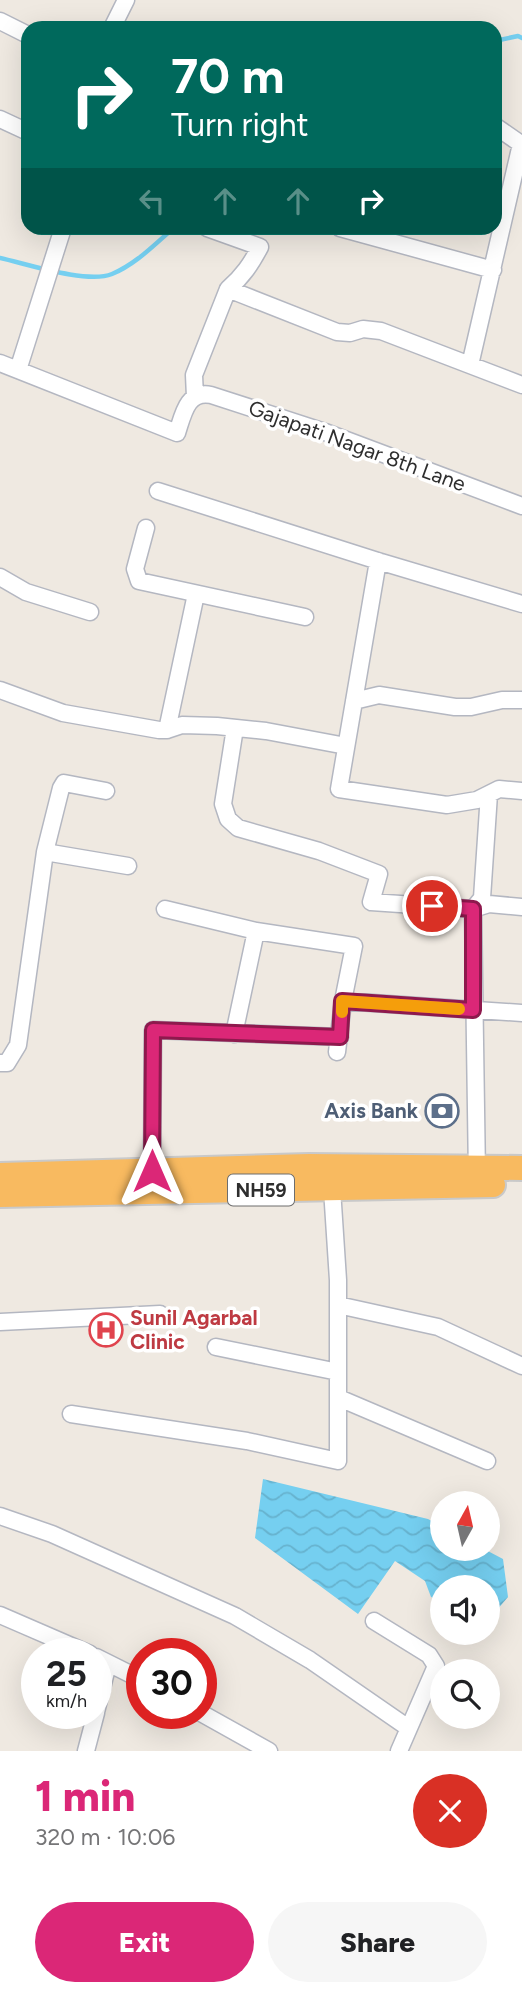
<!DOCTYPE html>
<html lang="en">
<head>
<meta charset="utf-8">
<style>
	:root { --surface:#fff; --page:#f6f6f6; --text:#202124; --muted:#757577; --accent:#db2777 }
	body { margin:0; font-family:Figtree,sans-serif; background:var(--page); color:var(--text); height:100vh; display:flex; flex-direction:column; font-size:26px; white-space:nowrap }
	* { box-sizing:border-box; margin:0 }
	p { font-size:23px; color:var(--muted) }
	.icon { flex:none; width:38px; height:38px; fill:none; stroke:currentColor; stroke-width:2; stroke-linecap:round; stroke-linejoin:round }
	.map { position:relative; height:1751px; overflow:hidden }
	.details { display:flex; flex-direction:column; background:var(--surface); flex:1 }
	.details>* { flex:none }
	.top-card { position:absolute; left:21px; top:21px; width:481px; height:214px; border-radius:21px; box-shadow:0 7px 28px #0002; background:#00695c; color:#fff; overflow:hidden }
	.needle { width:46px; rotate:8deg }
	.controls { position:absolute; left:430px; top:1491px; display:grid; gap:14px }
	.controls a { display:grid; place-items:center; width:70px; height:70px; border-radius:50%; background:var(--surface); box-shadow:0 7px 28px #0002; font-size:35px }
	.speed { position:absolute; left:21px; top:1638px; display:flex; gap:14px; font-size:35px; font-weight:700; text-align:center }
	.speed>* { display:grid; place-content:center; width:91px; height:91px; border-radius:50%; background:var(--surface); box-shadow:0 7px 28px #0002; line-height:1 }
	.speed small { font-size:18px; font-weight:400 }
	.speed .limit { border:10px solid #d22; background:#fff; color:#111 }
	.pin { position:absolute; display:grid; place-items:center; width:60px; height:60px; color:#fff; margin:-30px; border:4px solid #fff; border-radius:50%; box-shadow:0 2px 7px #0007 }
	.me { position:absolute; width:77px; margin:-38px; rotate:0deg; stroke-linejoin:round; filter:drop-shadow(0 0 5px #0008) }
	.turn { display:flex; align-items:center; gap:24px; height:147px; padding:0 35px; font-size:32px }
	.turn .icon { width:91px; height:91px; stroke-width:2.5 }
	.turn b { display:block; font-size:49px; line-height:60px }
	.lanes { display:flex; align-items:center; height:66px; padding:0 35px; background:#0003; justify-content:center; gap:35px; direction:ltr }
	.lanes .off { opacity:.35 }
	.round { display:grid; place-items:center; flex:none; width:74px; height:74px; border-radius:37px; background:var(--page) }
	.head { display:flex; align-items:center; justify-content:space-between; height:119px; padding:0 35px }
	h1 { font-size:42px; font-weight:800; line-height:52px; color:var(--accent) }
	.action { display:flex; gap:14px; margin-top:auto; padding:14px 35px }
	.action a { flex:1; height:80px; border-radius:42px; background:var(--accent); color:#fff; font-size:28px; font-weight:800; line-height:80px; text-align:center }
	.action a+a { background:var(--page); color:var(--text) }
	.map>svg:first-child { display:block }
	.water { fill:url(#water-waves) }
	.lines { fill:none; stroke-linecap:round; stroke-linejoin:round }
	.stream { stroke:#75cff0; stroke-width:4.5 }
	.minor-casing { stroke:#b4b7c1; stroke-width:19 }
	.trunk-casing { stroke:#c9c9c9; stroke-width:28 }
	.minor { stroke:#fff; stroke-width:16 }
	.trunk { stroke:#f8ba60; stroke-width:24 }
	.route-casing { stroke:#8e194d; stroke-width:18 }
	.route { stroke:#db2777; stroke-width:12 }
	.slow { stroke:#f59e0b; stroke-width:12 }
	.labels { text-anchor:middle; stroke-width:7; stroke-linejoin:round; paint-order:stroke }
	.shield { fill:#fff; stroke:#6d6d6d; stroke-width:2 }
	.shield-label { font-size:19px; font-weight:bold; fill:#2e2e2e }
	.street-label { font-size:21px; fill:#2e2e2e; stroke:#fff }
	.service-label { font-size:21px; font-weight:bold; fill:#4e5e75; stroke:#fff; text-anchor:end }
	.health-label { font-size:21px; font-weight:bold; fill:#be3a42; stroke:#fff; text-anchor:start }
</style>
</head>
<body>
<div class="map">
<svg width="522" height="1751" viewBox="0 0 522 1751">
	<defs>
		<pattern id="water-waves" width="16" height="10" patternUnits="userSpaceOnUse" patternTransform="scale(1.75)"><rect width="16" height="10" fill="#75cff0"/><path d="M0 5q4-4 8 0t8 0" fill="none" stroke="#66b2ce"/></pattern>
	</defs>
	<rect width="100%" height="100%" fill="#efe9e1"/>
	<path class="water" d="M263,1479L428,1519L443,1527V1549H484L503,1559L508,1597L496,1611H488V1587H443V1602L431,1597L425,1581L395,1561L358,1614L255,1538Z"/>
	<g class="lines">
		<path class="stream" d="M495,41L518,36L522,38
			M0,258C27,264 87,284 112,274C134,265 152,247 169,232L171,228"/>
		<defs>
			<path id="minor" d="M0,21L28,35
				M112,28L126,0
				M0,119L28,132
				M207,228L260,247C251,264 243,276 228,289
				M340,228L493,270
				M0,363L177,433C183,415 187,390 211,395L325,432L522,506
				M470,365L521,144L495,126
				M18,370L63,228
				M195,397L194,375L228,289L337,332L350,333L363,329L381,331L522,385
				M158,491L378,561L522,604
				M146,528L135,569L139,581L305,617
				M378,561L339,789L447,805L477,800L499,789L522,791
				M0,577L26,592L90,612
				M0,690L63,713L159,730H167L182,725L217,726L266,731L346,746
				M354,701L379,695L455,707H471L502,700H522
				M235,728L223,804L228,819L238,828L319,851L379,874L371,902L473,909L489,904L522,907
				M167,730L196,594
				M45,852L128,866
				M165,909L256,931L234,1034
				M256,931L354,946L343,1001
				M337,1052L343,1001L522,1013
				M0,1063H7L18,1045L45,852L61,788L64,783L106,791
				M152,1171L153,1030L340,1037
				M477,1176L473,909L482,898L489,794
				M338,1305L438,1327L522,1366
				M0,1322L160,1314
				M216,1347L338,1372
				M339,1398L487,1461
				M71,1414L247,1441L338,1461V1280L332,1189
				M0,1516L52,1534L235,1616L310,1660L407,1727
				M0,1615L90,1654
				M374,1621L429,1655L436,1666L399,1751
				M96,1657L142,1680
				M96,1712L108,1664
				M201,1713L269,1751
				M86,1751L96,1713"/>
			<path id="trunk" d="M0,1175L309,1166L522,1168
				M0,1195L493,1185"/>
		</defs>
		<use href="#minor" class="minor-casing"/>
		<use href="#trunk" class="trunk-casing"/>
		<use href="#minor" class="minor"/>
		<use href="#trunk" class="trunk"/>
	</g>
	<g class="lines">
		<defs>
			<path id="route" d="M152,1171L153,1030L340,1037L342,1001L473,1010V909L432,906"/>
		</defs>
		<use href="#route" class="route-casing"/>
		<use href="#route" class="route"/>
		<path class="slow" d="M342,1012V1001L459,1009"/>
	</g>
	<defs>
		<symbol id="bank-ring" viewBox="-11 -11 22 22"><circle r="9.5" fill="#fff" stroke="#5c6f8a" stroke-width="1.5"/><path d="M-6-4H6V4H-6ZM0-2.3a2.3 2.3 0 1 0 0 4.6a2.3 2.3 0 1 0 0-4.6Z" fill="#5c6f8a"/></symbol>
		<symbol id="hospital-ring" viewBox="-11 -11 22 22"><circle r="9.5" fill="#fff" stroke="#e0444e" stroke-width="1.5"/><path d="M-5-5h3v3.5h4V-5h3V5h-3V1.5h-4V5h-3Z" fill="#e0444e"/></symbol>
	</defs>
	<g fill-rule="evenodd">
		<use href="#bank-ring" x="423" y="1092" width="38" height="38"/>
		<use href="#hospital-ring" x="87" y="1311" width="38" height="38"/>
	</g>
	<g class="labels">
		<rect class="shield" x="228" y="1174.5" width="66" height="31" rx="5"/>
		<g class="shield-label">
			<text x="261" y="1197">NH59</text>
		</g>
		<g class="street-label">
			<text transform="translate(357 446) rotate(20)" y="7">Gajapati Nagar 8th Lane</text>
		</g>
		<g class="service-label">
			<text x="418" y="1118">Axis Bank</text>
		</g>
		<g class="health-label">
			<text x="130" y="1325">Sunil Agarbal<tspan x="130" dy="24">Clinic</tspan></text>
		</g>
	</g>
</svg>
<div class="controls">
<a><svg class="needle" viewBox="-14 -14 28 28"><path d="M0-13l5 13h-10z" fill="#e53935"/><path d="M0 13l5-13h-10z" fill="#757577"/></svg></a>
<a><svg class="icon" aria-label="sound" viewBox="0 0 24 24"><path d="M4 9h4l5-4v14l-5-4H4zM17 9q2 3 0 6"/></svg></a>
<a><svg class="icon" aria-label="search" viewBox="0 0 24 24"><circle cx="10" cy="10" r="6"/><path d="M15 15l6 6"/></svg></a>
</div>
<div class="speed"><div>25<small>km/h</small></div><div class="limit">30</div></div>
<div class="pin" style="left:432px;top:906px;background:#d93025"><svg class="icon" aria-label="arrive" viewBox="0 0 24 24"><path d="M6 21V4h12l-3 4 3 4H6"/></svg></div>
<svg class="me" style="left:152px;top:1171px" viewBox="-20 -20 40 40"><path d="M0-17L14 15 0 8-14 15z" fill="#db2777" stroke="#fff" stroke-width="4"/></svg>
<div class="top-card">
<div class="turn"><svg class="icon" aria-label="right" viewBox="0 0 24 24"><path d="M7 20v-9h11M14 6l5 5-5 5"/></svg><div><b>70 m</b>Turn right</div></div>
<div class="lanes"><svg class="icon off" aria-label="left" viewBox="0 0 24 24"><path d="M17 20v-9H6M10 6l-5 5 5 5"/></svg><svg class="icon off" aria-label="ahead" viewBox="0 0 24 24"><path d="M12 20V5M6 11l6-6 6 6"/></svg><svg class="icon off" aria-label="ahead" viewBox="0 0 24 24"><path d="M12 20V5M6 11l6-6 6 6"/></svg><svg class="icon" aria-label="right" viewBox="0 0 24 24"><path d="M7 20v-9h11M14 6l5 5-5 5"/></svg></div>
</div>
</div>
<section class="details">
<div class="head"><div><h1>1 min</h1><p>320 m · 10:06</p></div><a class="round" style="background:#d93025;color:#fff"><svg class="icon" aria-label="close" viewBox="0 0 24 24"><path d="M6 6l12 12M18 6L6 18"/></svg></a></div>
<div class="action"><a>Exit</a><a>Share</a></div>
</section>
</body>
</html>
